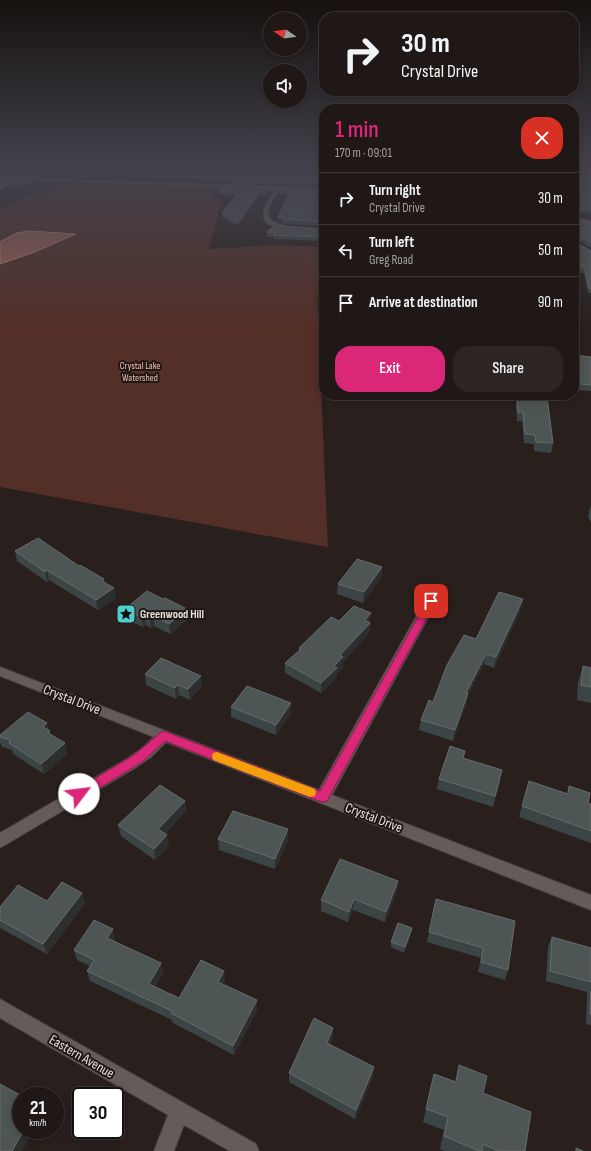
<!DOCTYPE html>
<html lang="en">
<head>
<meta charset="utf-8">
<style>
	:root { --surface:#1f1816; --page:#2c2523; --text:#f1f3f6; --muted:#a1a0a1; --line:#3c3735; --accent:#db2777 }
	body { margin:0; font-family:"Sofia Sans Condensed",sans-serif; background:var(--page); color:var(--text); height:100vh; display:flex; flex-direction:column; font-size:15px; white-space:nowrap }
	* { box-sizing:border-box; margin:0 }
	p { font-size:13px; color:var(--muted) }
	.icon { flex:none; width:22px; height:22px; fill:none; stroke:currentColor; stroke-width:2; stroke-linecap:round; stroke-linejoin:round }
	.map { position:relative; flex:1; overflow:hidden }
	.details { position:absolute; left:319px; top:104px; width:260px; height:296px; display:flex; flex-direction:column; background:var(--surface); border-radius:16px; box-shadow:0 2px 10px #0003,0 0 0 1px var(--line) }
	.details>* { flex:none }
	.hud { position:absolute; left:319px; top:12px; width:260px; height:84px; border-radius:16px; box-shadow:0 2px 10px #0003,0 0 0 1px var(--line); background:#1f1816; color:var(--text); overflow:hidden }
	.needle { width:26px; rotate:283deg }
	.buttons { position:absolute; left:263px; top:12px; display:grid; gap:8px }
	.buttons a { display:grid; place-items:center; width:44px; height:44px; border-radius:50%; background:var(--surface); box-shadow:0 2px 10px #0003,0 0 0 1px var(--line); font-size:20px }
	.speed { position:absolute; left:12px; top:1087px; display:flex; gap:8px; font-size:20px; font-weight:700; text-align:center }
	.speed>* { display:grid; place-content:center; width:52px; height:52px; border-radius:50%; background:var(--surface); box-shadow:0 2px 10px #0003,0 0 0 1px var(--line); line-height:1 }
	.speed small { font-size:10px; font-weight:400 }
	.speed .limit { border:2px solid #111; border-radius:6px; background:#fff; color:#111 }
	.pin { position:absolute; display:grid; place-items:center; width:34px; height:34px; color:#fff; margin:-17px; border-radius:8px; box-shadow:0 2px 6px #0006 }
	.me { position:absolute; width:44px; margin:-22px; rotate:60deg; stroke-linejoin:round; filter:drop-shadow(0 0 3px #0008) }
	.turn { display:flex; align-items:center; gap:14px; height:84px; padding:0 16px; font-size:18px }
	.turn .icon { width:52px; height:52px; stroke-width:2.5 }
	.turn b { display:block; font-size:28px; line-height:34px }
	.round { display:grid; place-items:center; flex:none; width:42px; height:42px; border-radius:16px; background:var(--page) }
	.headline { display:flex; align-items:center; justify-content:space-between; height:68px; padding:0 16px }
	h1 { font-size:24px; font-weight:600; line-height:30px; color:var(--accent) }
	.primary-button { display:flex; gap:8px; margin-top:auto; padding:8px 16px }
	.primary-button a { flex:1; height:46px; border-radius:16px; background:var(--accent); color:#fff; font-size:16px; font-weight:600; line-height:46px; text-align:center }
	.primary-button a+a { background:var(--page); color:var(--text) }
	ul { padding:0; list-style:none }
	li { display:flex; align-items:center; gap:12px; height:52px; padding:0 16px; border-top:1px solid var(--line) }
	li div { flex:1 }
	li b { display:block; font-size:15px }
	li em { font-style:normal }
	.map>svg:first-child { display:block }
	.green { fill:#532f28 }
	.water { fill:#995d51; stroke:#b0857c }
	.lines { fill:none; stroke-linecap:round; stroke-linejoin:round }
	.minor-casing { stroke:#443e3c; stroke-width:2 }
	.minor { fill:#655b59; fill-rule:evenodd }
	.wall { fill:#3c4545 }
	.shaded-wall { fill:#2d2f2e }
	.building { fill:#4e5655; stroke:#666b6b }
	.route { fill:#db2777; stroke:#8e194d }
	.slow { fill:#f59e0b }
	.labels { text-anchor:middle; stroke-width:4; stroke-linejoin:round; paint-order:stroke }
	.far-park-label { font-size:10px; fill:#f5bdb1; stroke:#1f1715 }
	.poi-label { font-size:12px; font-weight:bold; fill:#e7e1df; stroke:#1f1715; text-anchor:start }
	.near-street-label { font-size:14px; fill:#e7e1df; stroke:#1f1715 }
</style>
</head>
<body>
<div class="map">
<svg width="591" height="1151" viewBox="0 0 591 1151">
	<rect width="100%" height="100%" fill="#29201e"/>
	<path class="green" d="M62,182L217,187L210,198L222,199L209,249L275,245L324,247V296L317,297L328,547L0,487V264L32,253L75,235L22,232L11,235L0,242V208C5,208 7,206 11,204C24,198 37,192 51,192Z"/>
	<path class="water" d="M29,231L76,234L32,253L0,264V242L16,233Z"/>
	<g class="lines">
		<defs>
			<path id="minor" d="M0,175L50,179L324,188V190L279,189C266,213 259,220 291,227V229L289,230L268,224L264,219V209L275,189L50,181L0,177Z
				M574,218L591,221V225L574,222Z
				M431,597L435,598L437,601L332,795L591,895V910L166,742L151,757L135,768L0,848V833L125,760L141,749L154,737L0,676V667L319,790L425,601L427,598Z
				M0,999L256,1144L259,1151H230L184,1125L174,1151H154L168,1115L0,1018Z"/>
		</defs>
		<use href="#minor" class="minor-casing"/>
		<use href="#minor" class="minor"/>
	</g>
	<path class="wall" d="M0,167L234,172H282L281,176L324,177V186L228,183V182L173,179L172,178L89,177L46,174L40,177L0,174Z
		M574,167H591V214L574,211Z
		M0,175L34,181L27,186L12,185Z
		M271,187V190L269,194H262L239,224H234L222,217V213L236,195L219,194V191Z
		M324,188V226L283,224L282,223V222H278L288,194H278V190Z
		M574,219L591,226V248L575,238H574Z
		M282,226L324,229V241L273,239V237L267,236V232Z
		M574,239V241L591,251V293H588L584,274L574,267Z
		M574,355L591,357V391L579,390L578,389L574,388Z
		M517,395L553,443L551,453L534,451V444L524,443L522,421H517L516,404Z
		M590,507H591V523L588,517Z
		M15,551L79,566L104,579L105,583L114,588L116,598L98,610L49,580L47,582L17,561Z
		M382,567L381,577L363,603L337,594L338,584Z
		M125,609L188,619L170,634L154,626L151,628L146,625L143,627L126,619Z
		M521,609L494,668L484,664L468,695L466,704L453,741L419,730L421,720L476,639Z
		M339,621L371,624H370L369,633L343,662V668L337,673L336,678L321,693L285,673V663L299,651V648Z
		M583,666L591,668V703L577,700L578,682Z
		M145,674L202,686L190,700L179,695L176,699L146,685Z
		M231,707L291,713L276,735L231,717Z
		M49,731H50L51,735L65,743L67,754L44,774L13,754L12,750L2,747L0,742V735Z
		M464,758L500,781L493,807L437,789L439,779Z
		M529,781L567,794L569,786L588,803L591,804V843L519,817Z
		M185,801L186,811L165,834L169,846L155,860L121,836L118,825Z
		M218,839L288,840L275,869L219,850Z
		M398,881L397,891L385,922L353,910L348,922L321,911V900Z
		M436,899L508,970L505,980L478,972L481,958L427,942Z
		M47,901L85,903L47,954L0,928V907Z
		M412,928L411,934L404,953L391,947V942Z
		M552,937L591,948V1025L586,1024L587,992L546,981L548,947Z
		M115,940L114,941L161,963L163,973L155,987L179,998L224,971L225,981L223,984L257,1000V1010L234,1055L173,1023L172,1020L90,981L87,971L90,966L77,960L74,950Z
		M333,1038L330,1044L373,1077L355,1119L289,1082V1073Z
		M459,1065L483,1093L525,1151H445L440,1149L444,1130L423,1122L434,1074L455,1082Z"/>
	<path class="shaded-wall" d="M45,171L46,174L40,177V173Z
		M33,178L34,181L27,186V182Z
		M12,182V185L0,194V190Z
		M271,187V190L269,194V191Z
		M261,190L262,194L239,224V221Z
		M283,217V221V219H282V222H278V218Z
		M382,567L381,577L363,603L364,592Z
		M47,570L49,580L47,582L45,572Z
		M114,588L116,598L98,610L96,600Z
		M523,599L521,609L494,668L496,657Z
		M187,609L188,619L170,634L169,624Z
		M371,613L369,633L343,662V668L337,673L336,678L321,693V683L334,666L340,655L365,620Z
		M144,615L146,625L143,627L141,617Z
		M153,615L154,626L151,628L150,618Z
		M486,654L484,664L468,695L466,704L453,741L455,730L466,693Z
		M201,676L202,686L190,700L188,689Z
		M178,685L179,695L176,699L175,688Z
		M291,703V713L276,735V725Z
		M47,723L50,732V731L53,742L43,727Z
		M65,743L67,754L44,774L41,764Z
		M185,801L186,811L160,839L158,829Z
		M288,829V840L275,869V859Z
		M167,835L169,846L155,860L154,849Z
		M398,881L397,891L385,922L386,912Z
		M82,893L85,903L47,954L43,944Z
		M354,899L353,910L348,922L349,912Z
		M412,928L411,934L404,953L405,947Z
		M113,929L115,940L110,948L107,938Z
		M161,963L163,973L151,994L149,984Z
		M224,971L225,981L220,991L218,982Z
		M257,1000V1010L234,1055L233,1046Z
		M333,1028V1038L326,1052L327,1043Z
		M374,1067L373,1077L355,1119L356,1110Z
		M24,1130H34L22,1151H12Z"/>
	<path class="building" d="M0,167H234L233,173L237,169L282,168L280,176L324,177V183L228,180L229,178L172,176L173,174L88,173L45,171L40,173L0,170Z
		M574,167H591V210L574,207Z
		M0,175L33,178L27,182H12L0,190Z
		M223,186L271,187L269,191L261,190L239,221H234L222,213L239,192L219,191Z
		M280,187L324,188V222L283,219H282L283,217L278,218L290,191L278,190Z
		M574,219L581,220L591,226V243L576,233L574,234Z
		M276,224L282,226L324,229V237L273,235L275,233L267,232Z
		M574,239V241L591,251V289L589,288L585,269L574,262Z
		M574,355L591,357V385L580,384V383L574,382Z
		M517,395L547,397L553,443L536,442L535,435L525,434L523,412H518Z
		M38,538L79,566L80,565L104,579L102,581L114,588L96,600L47,570L45,572L15,551Z
		M357,559L382,567L364,592L338,584Z
		M147,591L163,599L165,598L187,609L169,624L153,615L150,618L144,615L141,617L125,609Z
		M499,592L523,599L496,657L486,654L466,693H468L455,730L421,720L429,700L433,702L447,665L464,635L476,639Z
		M354,606L371,613L365,620L370,623L340,655L343,657L334,666L337,668L321,683L285,663L301,649L299,648L331,617L339,621Z
		M161,658L201,676L188,689L178,685L175,688L145,674Z
		M583,666L591,668V687L581,685Z
		M247,686L291,703L276,725L231,707Z
		M28,712L47,723L43,727L50,731L48,733L65,743L41,764L9,743L10,740L0,737V735Z
		M450,746L465,751L463,758L502,770L495,796L439,779Z
		M529,781L568,794L569,786L590,793L588,803L591,804V831L522,806Z
		M160,785L185,801L158,829L167,835L154,849L118,825Z
		M233,811L288,829L275,859L218,839Z
		M340,859L398,881L386,912L354,899L349,912L321,900Z
		M62,882L82,893L43,944L0,920V907L18,885L47,901Z
		M436,899L515,921L508,970L481,962L483,948L429,932Z
		M94,920L113,929L107,938L161,963L149,984L179,998L201,960L224,971L218,982L257,1000L233,1046L171,1013L172,1011L87,971L94,960L74,950Z
		M398,923L412,928L405,947L391,942Z
		M552,937L591,948V982L550,971Z
		M591,991V1014H590Z
		M314,1018L333,1028L327,1043L374,1067L356,1110L289,1073Z
		M459,1065L487,1076L483,1093L531,1112L525,1151H499L483,1144L482,1151H479L444,1136L448,1117L426,1109L434,1074L456,1082Z
		M0,1084L22,1096H21V1130H24L12,1151H0Z
		M576,1148L583,1151H576Z"/>
	<linearGradient id="sky" x2="0" y2="1"><stop stop-color="#171210"/><stop offset="0.51" stop-color="#43424c"/><stop offset="1" stop-color="#43424c" stop-opacity="0"/></linearGradient>
	<rect width="591" height="328" fill="url(#sky)"/>
	<path class="route" d="M431,598L436,601L327,801L323,802L319,801L165,741L142,762L83,798L79,799L74,798L73,794L74,791L134,755L160,733L164,731L320,791L427,601Z"/>
	<path class="slow" d="M217,752L315,789L316,792L315,796L310,797L213,760L212,756L213,753Z"/>
	<defs>
		<symbol id="sight-square" viewBox="-11 -11 22 22"><rect x="-9" y="-9" width="18" height="18" rx="4" fill="#52cdce" stroke="#1f1715"/><path d="M0-6L1.8-2.2L6-1.7L2.9 1.2L3.7 5.4L0 3.3L-3.7 5.4L-2.9 1.2L-6-1.7L-1.8-2.2Z" fill="#111"/></symbol>
	</defs>
	<g fill-rule="evenodd">
		<use href="#sight-square" x="115" y="603" width="22" height="22"/>
	</g>
	<g class="labels">
		<g class="far-park-label">
			<text x="140" y="369">Crystal Lake<tspan x="140" dy="12">Watershed</tspan></text>
		</g>
		<g class="poi-label">
			<text x="140" y="618">Greenwood Hill</text>
		</g>
		<g class="near-street-label">
			<text transform="translate(72 699) rotate(21)" y="5">Crystal Drive</text>
			<text transform="translate(374 817) rotate(21)" y="5">Crystal Drive</text>
			<text transform="translate(82 1056) rotate(30)" y="5">Eastern Avenue</text>
		</g>
	</g>
</svg>
<div class="buttons">
<a><svg class="needle" viewBox="-14 -14 28 28"><path d="M0-13l5 13h-10z" fill="#e53935"/><path d="M0 13l5-13h-10z" fill="#a1a0a1"/></svg></a>
<a><svg class="icon" aria-label="sound" viewBox="0 0 24 24"><path d="M4 9h4l5-4v14l-5-4H4zM17 9q2 3 0 6"/></svg></a>
</div>
<div class="speed"><div>21<small>km/h</small></div><div class="limit">30</div></div>
<div class="pin" style="left:431px;top:601px;background:#d93025"><svg class="icon" aria-label="arrive" viewBox="0 0 24 24"><path d="M6 21V4h12l-3 4 3 4H6"/></svg></div>
<svg class="me" style="left:79px;top:794px" viewBox="-20 -20 40 40"><circle r="19" fill="#fff"/><path d="M0-13L10 11 0 6-10 11z" fill="#db2777"/></svg>
<div class="hud">
<div class="turn"><svg class="icon" aria-label="right" viewBox="0 0 24 24"><path d="M7 20v-9h11M14 6l5 5-5 5"/></svg><div><b>30 m</b>Crystal Drive</div></div>
</div>
<section class="details">
<div class="headline"><div><h1>1 min</h1><p>170 m · 09:01</p></div><a class="round" style="background:#d93025;color:#fff"><svg class="icon" aria-label="close" viewBox="0 0 24 24"><path d="M6 6l12 12M18 6L6 18"/></svg></a></div>
<ul>
<li><svg class="icon" aria-label="right" viewBox="0 0 24 24"><path d="M7 20v-9h11M14 6l5 5-5 5"/></svg><div><b>Turn right</b><p>Crystal Drive</p></div><em>30 m</em></li>
<li><svg class="icon" aria-label="left" viewBox="0 0 24 24"><path d="M17 20v-9H6M10 6l-5 5 5 5"/></svg><div><b>Turn left</b><p>Greg Road</p></div><em>50 m</em></li>
<li><svg class="icon" aria-label="arrive" viewBox="0 0 24 24"><path d="M6 21V4h12l-3 4 3 4H6"/></svg><div><b>Arrive at destination</b></div><em>90 m</em></li>
</ul>
<div class="primary-button"><a>Exit</a><a>Share</a></div>
</section>
</div>
</body>
</html>
